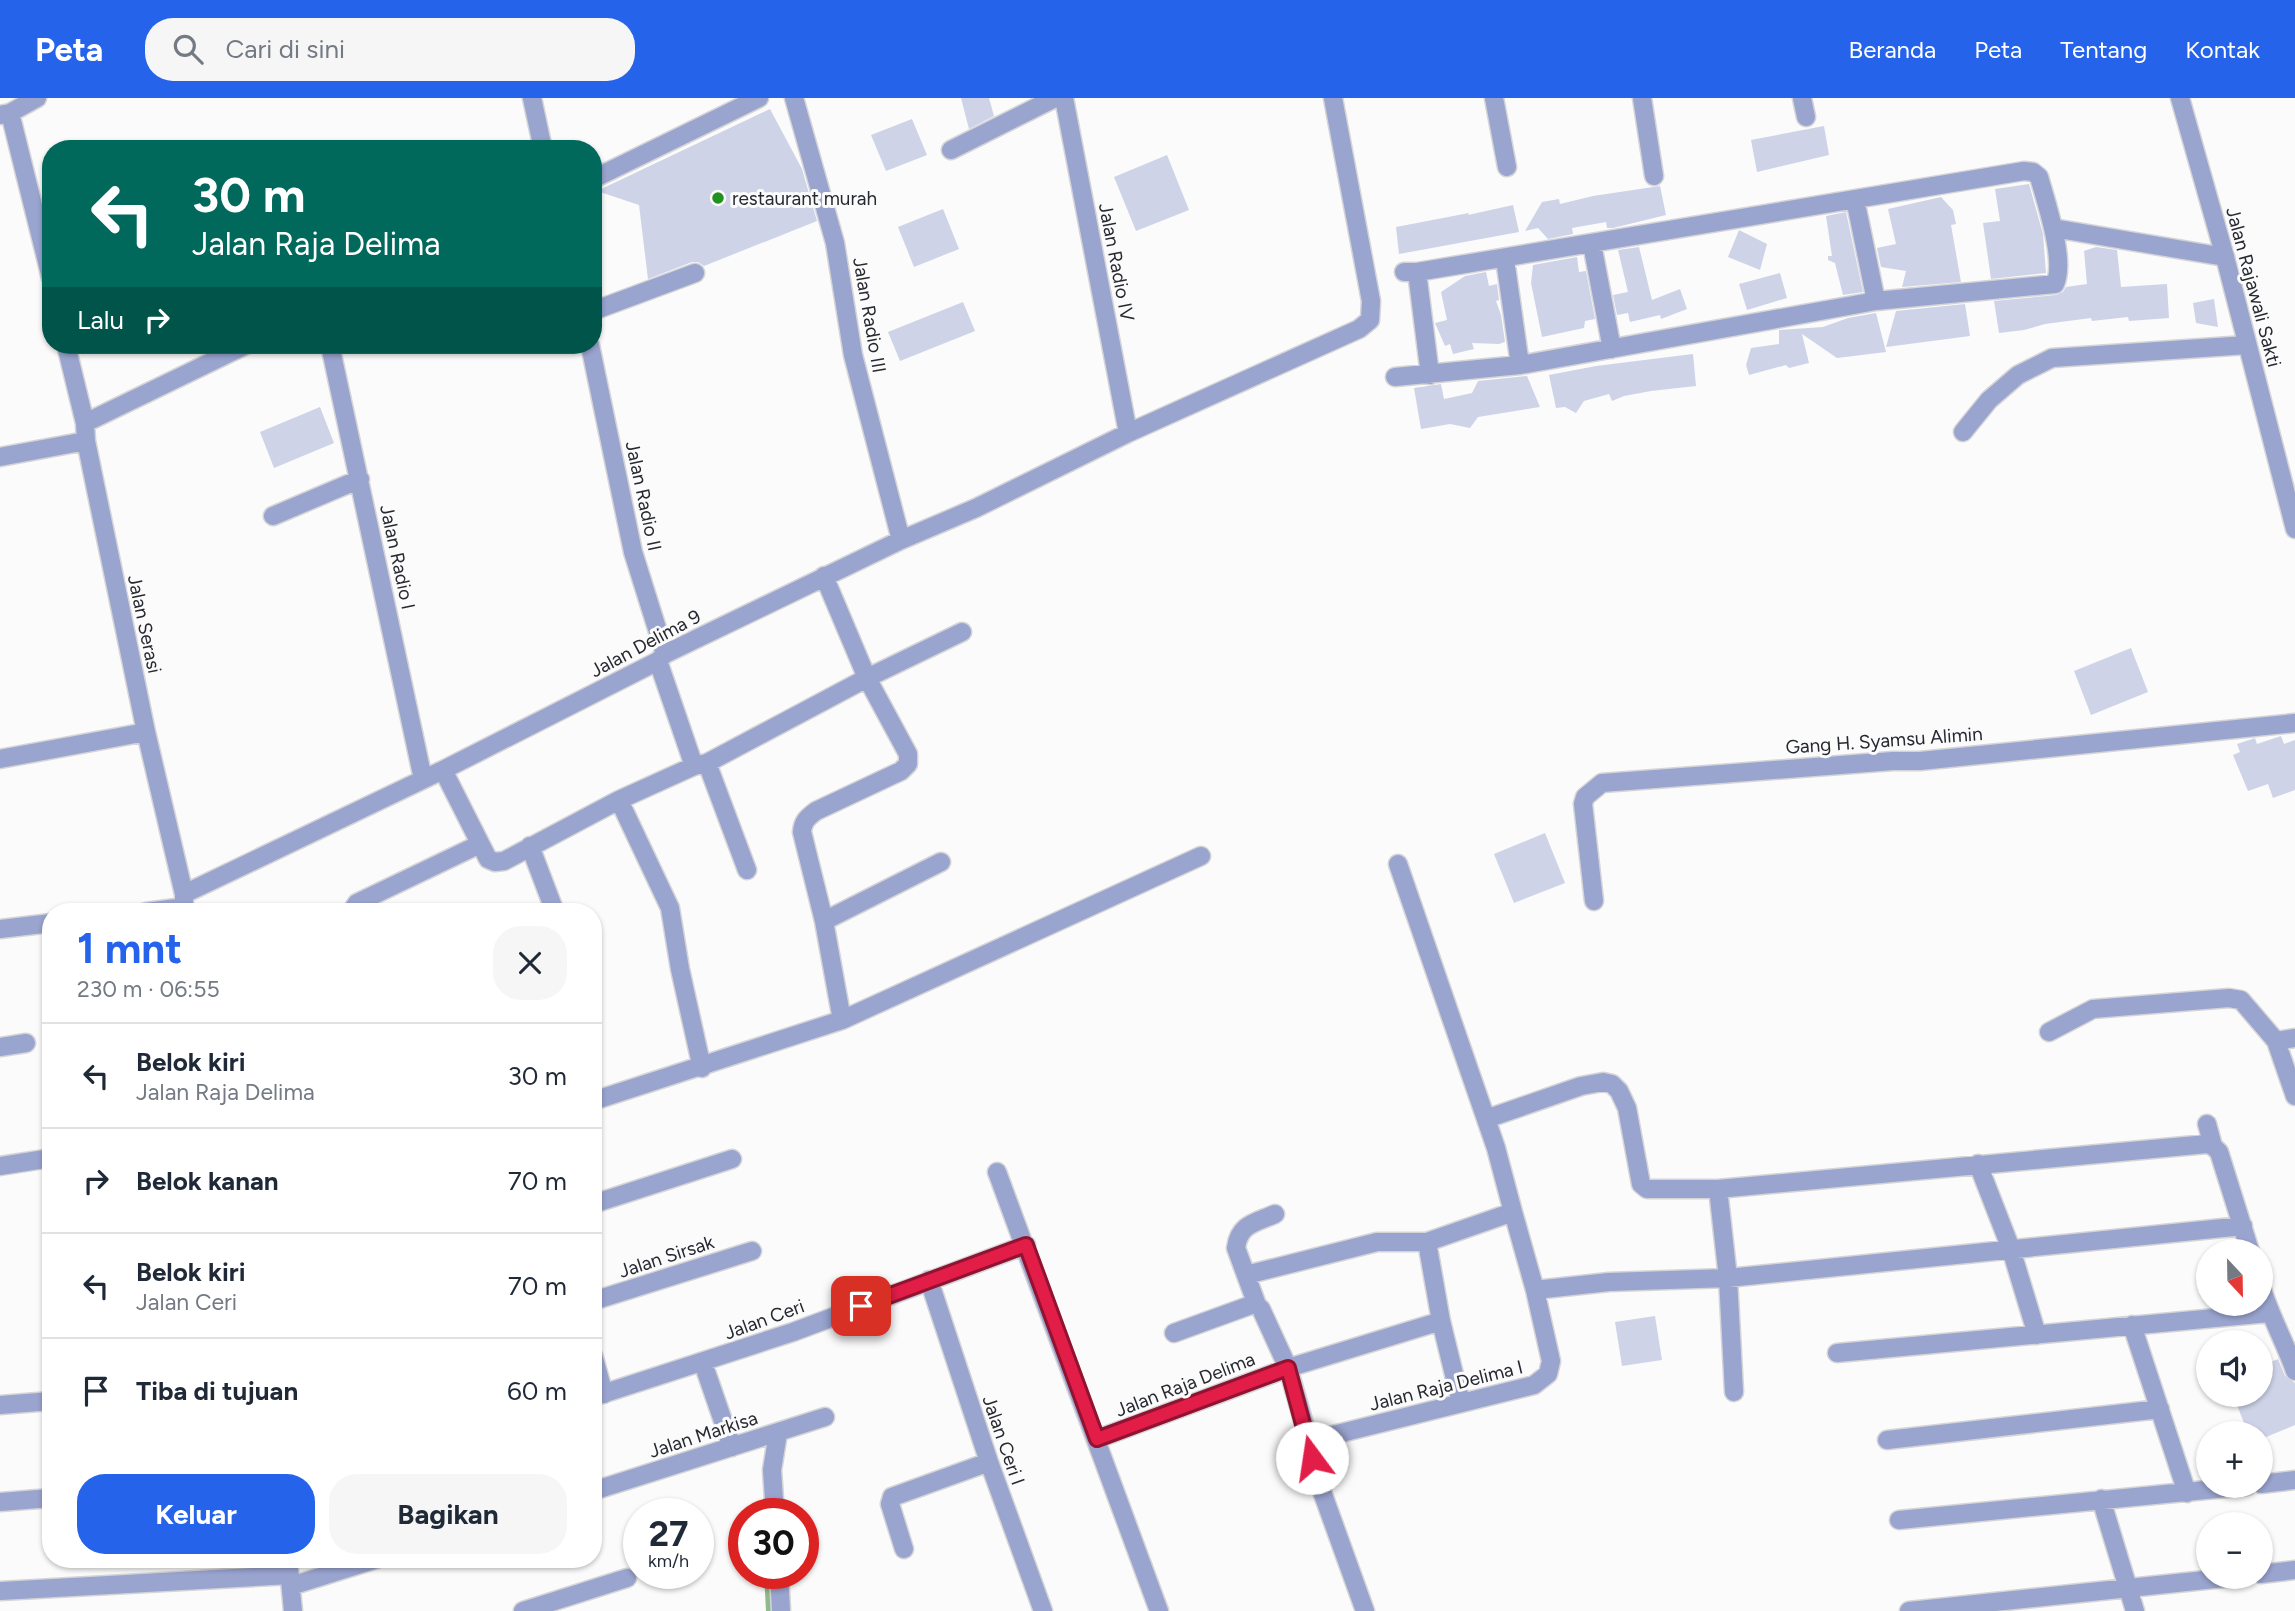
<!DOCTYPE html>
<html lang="id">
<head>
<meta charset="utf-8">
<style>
	:root { --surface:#fff; --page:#f6f6f7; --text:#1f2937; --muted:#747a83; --line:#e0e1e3; --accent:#2563eb }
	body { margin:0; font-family:Figtree,sans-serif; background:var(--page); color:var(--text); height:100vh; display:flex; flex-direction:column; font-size:26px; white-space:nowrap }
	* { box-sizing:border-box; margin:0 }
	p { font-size:23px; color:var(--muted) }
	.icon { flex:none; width:38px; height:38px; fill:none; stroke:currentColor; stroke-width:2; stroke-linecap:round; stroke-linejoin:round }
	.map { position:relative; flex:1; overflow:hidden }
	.side { position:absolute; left:42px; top:805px; width:560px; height:665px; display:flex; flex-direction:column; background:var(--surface); border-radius:28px; box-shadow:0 2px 5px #0004 }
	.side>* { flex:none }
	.guide { position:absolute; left:42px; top:42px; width:560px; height:214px; border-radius:28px; box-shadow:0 2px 5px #0004; background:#00695c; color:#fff; overflow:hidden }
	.needle { width:46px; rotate:158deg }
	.buttons { position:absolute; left:2196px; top:1141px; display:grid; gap:14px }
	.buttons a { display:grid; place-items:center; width:77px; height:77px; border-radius:50%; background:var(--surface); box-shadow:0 2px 5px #0004; font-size:35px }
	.speed { position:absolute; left:623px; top:1400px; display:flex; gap:14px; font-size:35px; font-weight:700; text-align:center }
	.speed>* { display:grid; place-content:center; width:91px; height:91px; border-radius:50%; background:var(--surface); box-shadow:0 2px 5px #0004; line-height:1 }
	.speed small { font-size:18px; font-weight:400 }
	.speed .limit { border:10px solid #d22; background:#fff; color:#111 }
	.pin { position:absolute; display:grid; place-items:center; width:60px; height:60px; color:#fff; margin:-30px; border-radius:14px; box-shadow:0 4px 10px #0006 }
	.me { position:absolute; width:77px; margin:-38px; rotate:346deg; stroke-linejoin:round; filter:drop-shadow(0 0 5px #0008) }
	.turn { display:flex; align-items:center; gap:24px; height:147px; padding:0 35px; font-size:32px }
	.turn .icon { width:91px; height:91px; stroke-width:2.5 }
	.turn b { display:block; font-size:49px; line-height:60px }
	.then { display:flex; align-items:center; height:66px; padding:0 35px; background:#0003; gap:14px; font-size:26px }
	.round { display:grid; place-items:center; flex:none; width:74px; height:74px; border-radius:28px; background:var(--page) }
	.head { display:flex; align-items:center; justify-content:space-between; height:119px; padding:0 35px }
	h1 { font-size:42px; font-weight:700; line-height:52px; color:var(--accent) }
	.primary-button { display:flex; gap:14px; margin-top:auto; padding:14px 35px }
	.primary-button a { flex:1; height:80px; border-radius:28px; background:var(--accent); color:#fff; font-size:28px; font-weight:700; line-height:80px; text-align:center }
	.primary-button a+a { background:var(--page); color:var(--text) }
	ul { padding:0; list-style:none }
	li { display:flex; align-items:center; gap:21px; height:105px; padding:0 35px; border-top:2px solid var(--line) }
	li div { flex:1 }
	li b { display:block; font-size:26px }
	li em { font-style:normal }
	header { display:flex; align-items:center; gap:42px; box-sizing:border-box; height:98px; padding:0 35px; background:var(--accent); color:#fff }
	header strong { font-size:33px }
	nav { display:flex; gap:38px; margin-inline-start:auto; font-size:24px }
	.search { width:490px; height:63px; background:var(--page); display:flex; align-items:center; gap:18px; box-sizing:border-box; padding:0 24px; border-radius:28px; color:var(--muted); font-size:26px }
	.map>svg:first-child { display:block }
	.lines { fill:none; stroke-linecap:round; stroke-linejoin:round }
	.stream { stroke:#8ebb8a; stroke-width:6 }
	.building { fill:#ced3e8 }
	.minor-casing { stroke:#d5d5d7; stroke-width:21 }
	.tertiary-casing { stroke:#d5d5d7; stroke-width:21 }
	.minor { stroke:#99a4cf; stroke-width:18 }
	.tertiary { stroke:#99a4cf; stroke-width:18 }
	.route-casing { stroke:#92132f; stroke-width:18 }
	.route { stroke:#e11d48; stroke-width:12 }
	.poi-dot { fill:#20921d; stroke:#fbfbfb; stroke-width:2.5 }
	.labels { text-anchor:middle; stroke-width:6; stroke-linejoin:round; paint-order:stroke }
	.poi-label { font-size:19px; fill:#272931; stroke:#fbfbfb; text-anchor:start }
	.street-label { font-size:19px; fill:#272931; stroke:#fbfbfb }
</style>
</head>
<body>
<header>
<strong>Peta</strong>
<div class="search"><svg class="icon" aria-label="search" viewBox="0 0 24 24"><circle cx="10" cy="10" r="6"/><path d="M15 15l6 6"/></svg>Cari di sini</div>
<nav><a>Beranda</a><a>Peta</a><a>Tentang</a><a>Kontak</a></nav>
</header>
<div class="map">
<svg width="2295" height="1513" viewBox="0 0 2295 1513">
	<rect width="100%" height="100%" fill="#fbfbfb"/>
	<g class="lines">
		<path class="stream" d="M767,1475L769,1513"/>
	</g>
	<path class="building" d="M961,0H989L994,18L969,31Z
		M770,11L802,71L817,123L704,168L698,164H692L648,181L639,107L597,93Z
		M912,21L927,57L886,73L871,37Z
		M1824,28L1829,57L1757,74L1751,42Z
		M1167,57L1189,112L1136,133L1114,79Z
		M2029,86L2043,136L2046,175L1991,181L1983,125L2000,123L1995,91Z
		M1660,88L1666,117L1613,130H1607L1606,124L1572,130L1573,136L1548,141L1538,130L1525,133L1542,104L1559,101L1560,106L1593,98Z
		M1941,99L1953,112L1956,126L1951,127L1961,184L1902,189L1906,173L1881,169L1877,150L1896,146L1888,111Z
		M1513,107L1519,134L1399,156L1396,129L1469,115L1468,117Z
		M943,111L959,151L914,169L898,129Z
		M1846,114L1863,194L1843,197L1835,165L1828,162V158H1832L1826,118Z
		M1739,132L1767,146L1760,172L1728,159Z
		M1639,149L1652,202L1680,191L1687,211L1661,221L1660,217L1630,224L1628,215L1617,217L1613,197L1628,194L1618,152Z
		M2096,149L2117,152L2121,189L2167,186L2169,220L2129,223L2128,219L2092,223L2091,220L2045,226L2024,232L1999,235L1994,203L2056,197L2063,194L2066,189L2087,186L2084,153Z
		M1577,159L1579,174L1586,173L1595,221L1585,223L1584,230L1542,239L1531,185L1533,167Z
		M1486,174L1489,188L1497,186L1499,202L1496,203L1501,217L1505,244L1499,246L1472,245L1474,251L1453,256L1450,246L1445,248L1435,225L1447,222L1441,194L1465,178Z
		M1780,175L1787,200L1747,212L1739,186Z
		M2214,201L2218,229L2196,225L2193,205Z
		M963,204L975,233L900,263L888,234Z
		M1965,206L1970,238L1886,249L1896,213Z
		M1876,215L1886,254L1837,260L1802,236L1809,265L1789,270L1786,267L1749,277L1746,267L1751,250L1779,246V232L1823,229L1848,220Z
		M1693,256L1696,288L1651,293L1624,298L1612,303L1609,296L1584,303L1576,315L1565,309L1556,310L1549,277L1596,268Z
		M1527,278L1540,309L1478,319L1470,330L1450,326L1421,331L1414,290L1441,286L1444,301L1472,295L1478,283Z
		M320,309L334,345L274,370L260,334Z
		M2131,550L2148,594L2091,617L2074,573Z
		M2281,638L2284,646L2295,642V692L2273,700L2268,686L2248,693L2233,657L2240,654L2237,646L2255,640L2257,646Z
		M1545,735L1565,785L1514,805L1494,756Z
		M1655,1218L1662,1262L1622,1268L1615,1224Z
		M2278,1261L2285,1278L2295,1285V1327L2261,1341V1335H2248L2233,1297H2261V1268Z"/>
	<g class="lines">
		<defs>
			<path id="minor" d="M532,0L543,51
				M794,0L835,145L853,257L901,442
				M1064,0L1128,335
				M1494,0L1507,69
				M1642,0L1654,78
				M1802,0L1806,19
				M10,15L51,180
				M0,17L10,15L37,0
				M951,52L1055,0
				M593,81L759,0
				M1855,101L1876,203
				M2053,130L2225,159
				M1592,146L1612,251
				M1505,161L1520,267
				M1417,174L1430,277
				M593,213L695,175
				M66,247L85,325L86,343L146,634L184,796V814
				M330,247L423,681
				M590,247L633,454L665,556
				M1395,279L1520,267L1876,203L2055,186C2066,163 2046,104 2039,79L2033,74L2024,73L1417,174H1404
				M85,325L246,247
				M1963,334L1989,302L2018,277L2052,260L2247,247
				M0,359L86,343
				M273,418L360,381
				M824,478L867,580L908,656V666L901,673L816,713C807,720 803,723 802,734L824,823L842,922
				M658,563L694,668
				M0,661L146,634
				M707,665L747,772
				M443,672L488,761L495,764L504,763L619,702L694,668L707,665L867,580L962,534
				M619,702L670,810L680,871L702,970
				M530,748L555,814
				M1398,766L1496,1050L1513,1114
				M184,796L443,672L658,563L665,556L901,442L976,410L1128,335L1359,231L1370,222L1371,203L1333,0
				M1594,803L1583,706L1585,699L1602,685L1893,663H1920L2295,625
				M146,814L184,809
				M351,814L357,805L480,746
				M824,823L941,764
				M0,831L51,825
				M2049,934L2093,911L2229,900L2241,902L2276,943L2295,998
				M2276,943L2295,940
				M0,949L26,945
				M593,1003L842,922L1201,758
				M1486,1021L1581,988L1603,984L1612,986L1619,993L1627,1010L1641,1086L1647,1091H1718L2207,1046L2213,1048L2219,1054L2250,1153
				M2207,1026L2213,1048
				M1978,1066L2011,1151L2037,1237
				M0,1068L51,1060
				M997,1074L1159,1513
				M1718,1091L1728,1180L1734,1294
				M593,1106L732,1061
				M1246,1177L1377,1144H1427
				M929,1182L989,1364L1043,1513
				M2261,1188C2270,1218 2285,1244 2295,1273
				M593,1203L752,1153
				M1257,1207L1236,1150C1239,1126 1255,1125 1275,1116
				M2132,1227L2187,1395
				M1174,1235L1251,1207H1257L1261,1211L1288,1270L1309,1343L1316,1377L1365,1513
				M1837,1255L2269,1215
				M593,1257L604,1296
				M703,1265L732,1349
				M593,1299L793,1234L1026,1147
				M1461,1305L1441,1223L1427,1144L1513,1114L1535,1192L1609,1184L1728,1180L2243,1128
				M0,1307L51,1303
				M1097,1341L1288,1270L1441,1223
				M1887,1342L2160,1311
				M1309,1343L1534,1287L1548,1276L1551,1263L1535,1192
				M2261,1386L2295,1382
				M593,1393L825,1319
				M2101,1401L2135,1513
				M0,1404L51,1400
				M775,1416L772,1372L778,1335
				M1899,1422L2247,1388
				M904,1451L890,1406L892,1399L989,1364
				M288,1461L293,1513
				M779,1475L781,1513
				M2261,1476L2295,1472
				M291,1488L377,1461
				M0,1493L290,1477
				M523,1513L627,1480
				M1909,1513L2234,1479"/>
			<path id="tertiary" d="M2180,0L2225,159L2295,431"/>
		</defs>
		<use href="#minor" class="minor-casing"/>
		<use href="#tertiary" class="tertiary-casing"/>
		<use href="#minor" class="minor"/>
		<use href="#tertiary" class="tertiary"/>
	</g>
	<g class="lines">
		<defs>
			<path id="route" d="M861,1208L1026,1147L1097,1341L1288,1270L1312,1360"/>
		</defs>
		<use href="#route" class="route-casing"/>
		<use href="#route" class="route"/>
	</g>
	<circle class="poi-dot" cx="718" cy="100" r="7"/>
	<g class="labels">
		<g class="poi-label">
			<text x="732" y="107">restaurant murah</text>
		</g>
		<g class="street-label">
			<text transform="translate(1117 164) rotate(79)" y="7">Jalan Radio IV</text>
			<text transform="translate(2254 189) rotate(75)" y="7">Jalan Rajawali Sakti</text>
			<text transform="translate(870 217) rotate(80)" y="7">Jalan Radio III</text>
			<text transform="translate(644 398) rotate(78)" y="7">Jalan Radio II</text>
			<text transform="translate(398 459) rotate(78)" y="7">Jalan Radio I</text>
			<text transform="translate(145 526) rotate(78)" y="7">Jalan Serasi</text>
			<text transform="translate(645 545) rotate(-28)" y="7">Jalan Delima 9</text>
			<text transform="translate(1884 642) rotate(-4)" y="7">Gang H. Syamsu Alimin</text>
			<text transform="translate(666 1158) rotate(-18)" y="7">Jalan Sirsak</text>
			<text transform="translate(764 1221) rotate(-20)" y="7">Jalan Ceri</text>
			<text transform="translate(1185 1286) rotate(-21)" y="7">Jalan Raja Delima</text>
			<text transform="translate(1446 1287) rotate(-14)" y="7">Jalan Raja Delima I</text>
			<text transform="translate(703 1336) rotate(-18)" y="7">Jalan Markisa</text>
			<text transform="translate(1004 1342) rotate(71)" y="7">Jalan Ceri I</text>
		</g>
	</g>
</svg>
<div class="buttons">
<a><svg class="needle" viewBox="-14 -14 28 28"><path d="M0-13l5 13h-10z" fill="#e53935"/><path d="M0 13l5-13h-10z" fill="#747a83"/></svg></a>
<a><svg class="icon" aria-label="sound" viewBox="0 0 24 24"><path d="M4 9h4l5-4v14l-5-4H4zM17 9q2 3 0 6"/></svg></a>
<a>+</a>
<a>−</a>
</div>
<div class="speed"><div>27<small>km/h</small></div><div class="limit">30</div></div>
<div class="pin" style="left:861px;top:1208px;background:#d93025"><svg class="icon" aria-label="arrive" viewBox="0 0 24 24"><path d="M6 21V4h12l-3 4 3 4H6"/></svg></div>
<svg class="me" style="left:1312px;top:1360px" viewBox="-20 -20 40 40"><circle r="19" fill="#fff"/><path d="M0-13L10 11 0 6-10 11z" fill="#e11d48"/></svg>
<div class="guide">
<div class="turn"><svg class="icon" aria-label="left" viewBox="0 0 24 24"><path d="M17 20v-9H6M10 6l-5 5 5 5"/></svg><div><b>30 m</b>Jalan Raja Delima</div></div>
<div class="then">Lalu<svg class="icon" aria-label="right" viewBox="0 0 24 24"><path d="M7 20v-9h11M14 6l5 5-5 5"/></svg></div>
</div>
<section class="side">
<div class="head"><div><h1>1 mnt</h1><p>230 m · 06:55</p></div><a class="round"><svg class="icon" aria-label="close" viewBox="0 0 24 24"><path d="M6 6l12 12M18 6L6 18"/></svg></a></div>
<ul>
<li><svg class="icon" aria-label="left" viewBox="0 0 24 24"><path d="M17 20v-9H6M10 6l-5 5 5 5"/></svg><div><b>Belok kiri</b><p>Jalan Raja Delima</p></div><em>30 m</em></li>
<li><svg class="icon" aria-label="right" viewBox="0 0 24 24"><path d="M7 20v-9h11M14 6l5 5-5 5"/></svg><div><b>Belok kanan</b></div><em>70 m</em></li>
<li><svg class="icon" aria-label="left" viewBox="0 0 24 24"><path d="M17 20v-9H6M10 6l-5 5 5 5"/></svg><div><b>Belok kiri</b><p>Jalan Ceri</p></div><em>70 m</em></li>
<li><svg class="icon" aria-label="arrive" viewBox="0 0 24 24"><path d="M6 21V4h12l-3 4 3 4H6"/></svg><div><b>Tiba di tujuan</b></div><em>60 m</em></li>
</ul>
<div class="primary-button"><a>Keluar</a><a>Bagikan</a></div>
</section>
</div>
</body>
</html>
